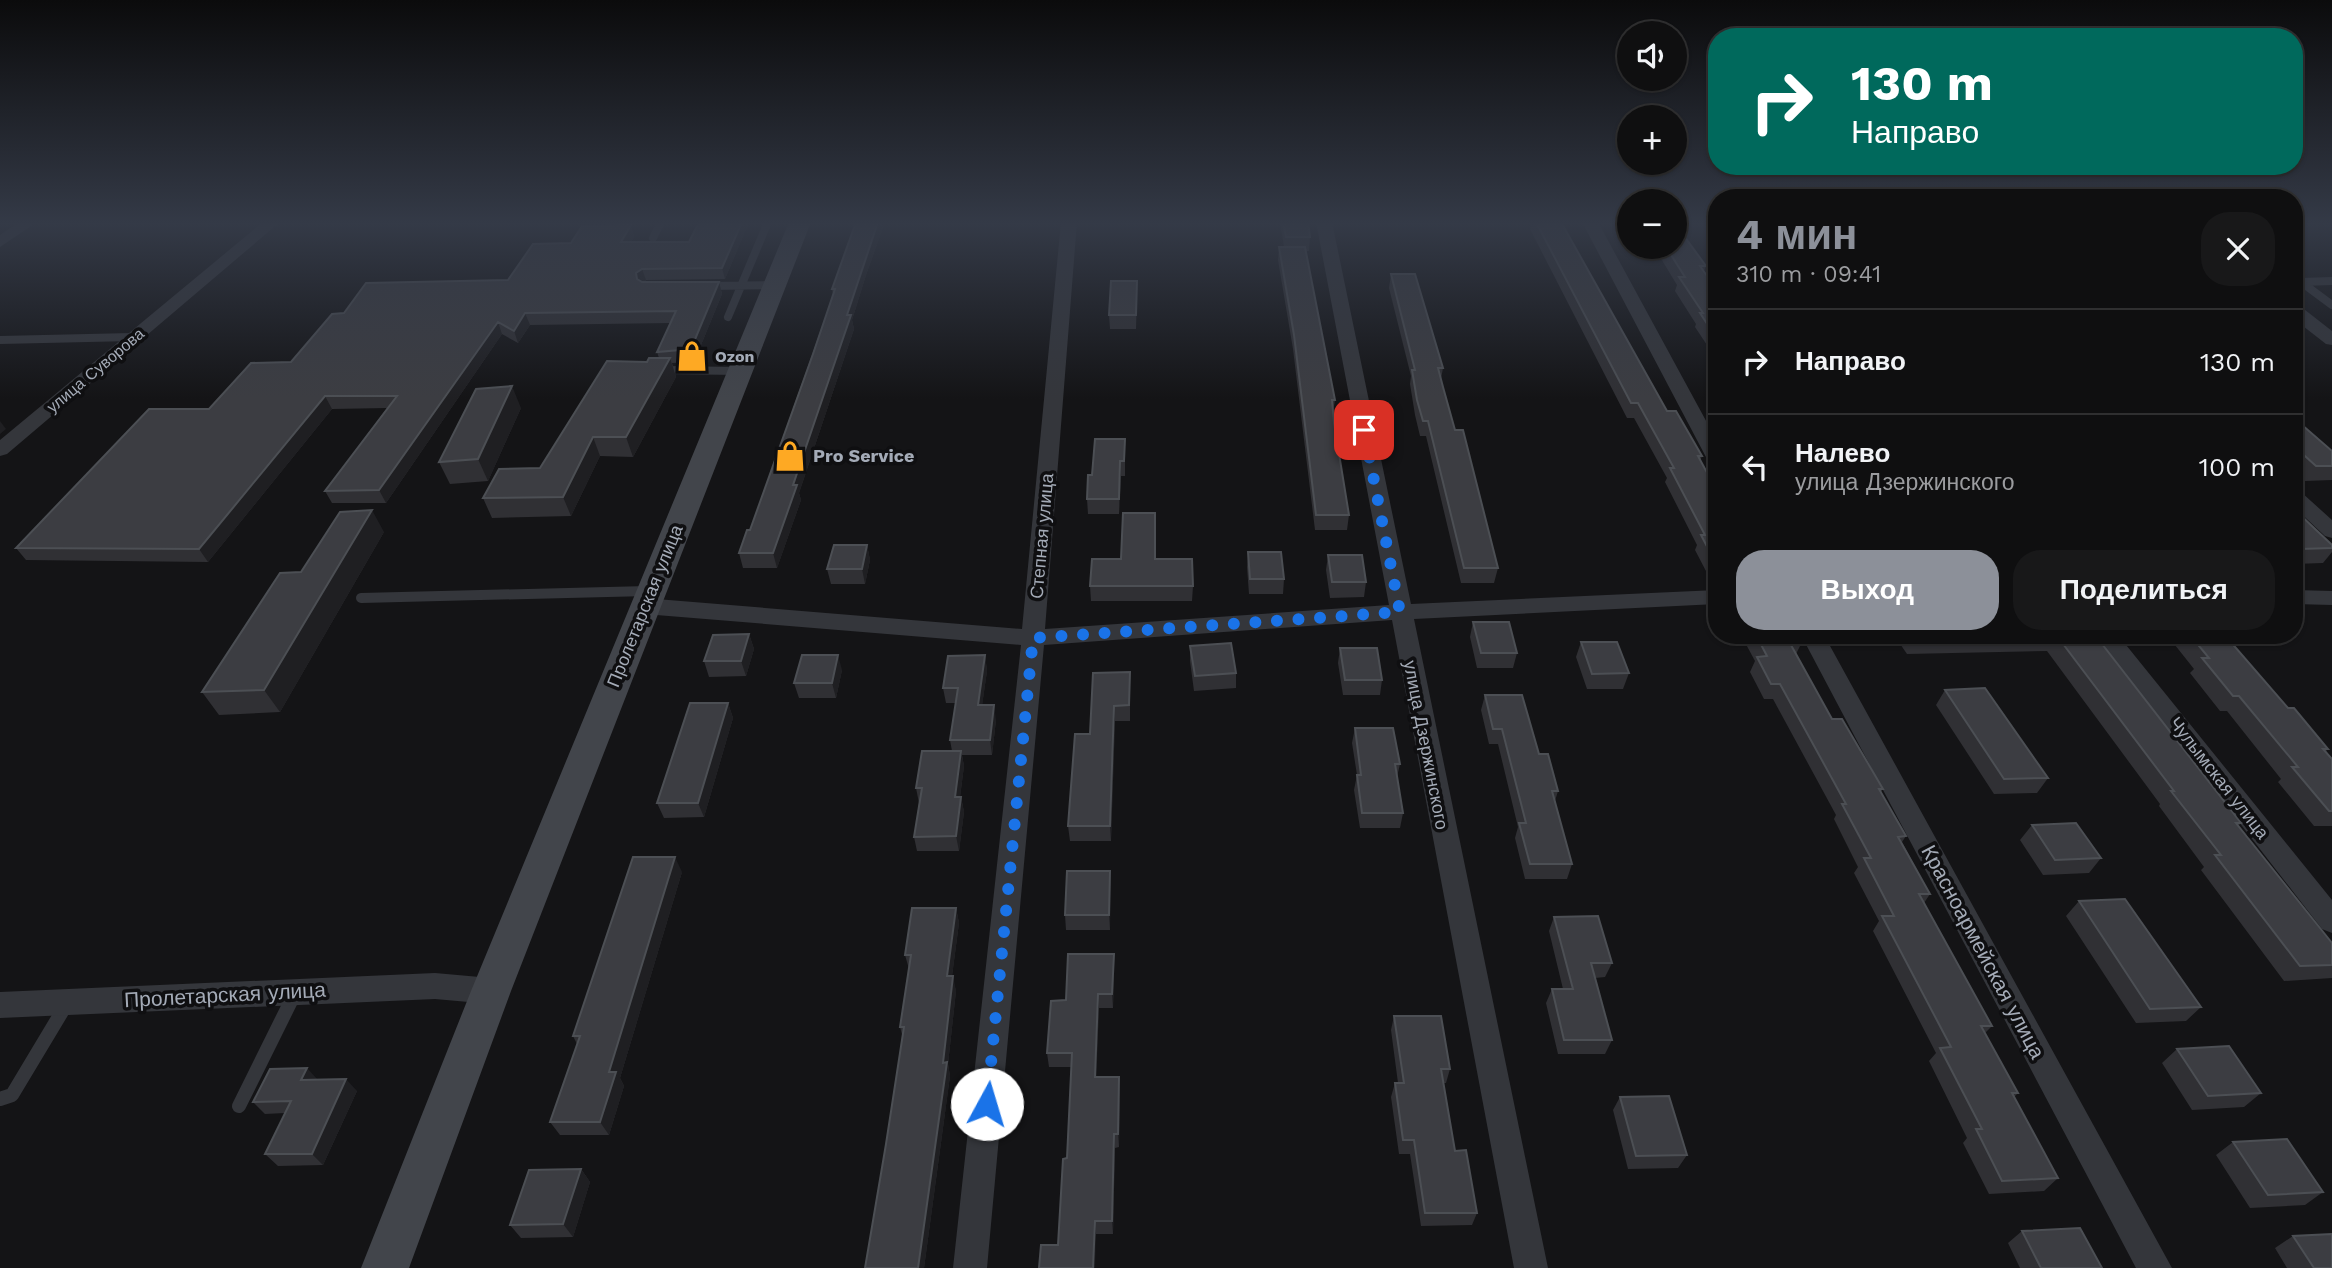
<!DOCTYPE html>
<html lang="ru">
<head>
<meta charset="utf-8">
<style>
	:root { --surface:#0f0f10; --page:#181819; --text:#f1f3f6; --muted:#9b9c9f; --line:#2f2f30; --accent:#8c9099 }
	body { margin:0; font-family:"Work Sans",sans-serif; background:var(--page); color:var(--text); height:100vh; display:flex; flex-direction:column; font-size:26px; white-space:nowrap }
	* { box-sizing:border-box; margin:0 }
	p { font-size:23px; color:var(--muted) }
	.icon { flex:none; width:38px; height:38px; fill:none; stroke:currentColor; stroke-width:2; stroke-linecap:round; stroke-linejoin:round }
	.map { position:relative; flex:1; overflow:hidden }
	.panel { position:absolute; left:1708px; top:189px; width:595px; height:455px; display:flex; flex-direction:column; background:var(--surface); border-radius:28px; box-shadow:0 2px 5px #0004,0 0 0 2px var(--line) }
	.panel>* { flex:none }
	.hud { position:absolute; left:1708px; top:28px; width:595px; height:147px; border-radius:28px; box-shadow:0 2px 5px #0004,0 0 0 2px var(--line); background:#00695c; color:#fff; overflow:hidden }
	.controls { position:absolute; left:1617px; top:21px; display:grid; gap:14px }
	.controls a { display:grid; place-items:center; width:70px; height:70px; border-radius:50%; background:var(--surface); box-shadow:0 2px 5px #0004,0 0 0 2px var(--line); font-size:35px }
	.pin { position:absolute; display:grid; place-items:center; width:60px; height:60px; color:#fff; margin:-30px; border-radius:14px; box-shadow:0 4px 10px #0006 }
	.me { position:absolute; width:77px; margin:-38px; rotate:6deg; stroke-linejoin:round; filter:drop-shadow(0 0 5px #0008) }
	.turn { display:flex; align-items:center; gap:24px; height:147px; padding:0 28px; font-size:32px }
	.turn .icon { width:91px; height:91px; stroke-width:2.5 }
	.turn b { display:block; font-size:49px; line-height:60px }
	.round { display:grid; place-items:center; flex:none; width:74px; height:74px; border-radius:28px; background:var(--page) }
	.summary { display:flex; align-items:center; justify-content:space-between; height:119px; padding:0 28px }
	h1 { font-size:42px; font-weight:700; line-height:52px; color:var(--accent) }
	.cta { display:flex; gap:14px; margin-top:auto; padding:14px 28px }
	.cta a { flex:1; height:80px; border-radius:28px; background:var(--accent); color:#fff; font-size:28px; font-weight:700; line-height:80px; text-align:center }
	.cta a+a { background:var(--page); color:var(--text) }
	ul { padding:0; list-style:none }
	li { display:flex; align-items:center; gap:21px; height:105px; padding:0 28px; border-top:2px solid var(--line) }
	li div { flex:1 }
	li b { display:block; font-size:26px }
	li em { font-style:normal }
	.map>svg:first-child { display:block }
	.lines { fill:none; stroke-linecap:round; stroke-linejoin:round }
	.service-far2 { stroke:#34363b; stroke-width:8 }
	.service-far1 { stroke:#34363b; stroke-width:10 }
	.service { stroke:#34363b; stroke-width:14 }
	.minor { fill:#34363b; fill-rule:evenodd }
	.secondary { fill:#42454b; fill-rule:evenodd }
	.wall { fill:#303034 }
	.shaded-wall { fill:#1f1f22 }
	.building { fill:#3c3d42; stroke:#4c4f54; stroke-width:2 }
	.route { stroke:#1a73e8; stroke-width:12; stroke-dasharray:0 21.6 }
	.labels { text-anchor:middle; stroke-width:7; stroke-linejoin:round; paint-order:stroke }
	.far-poi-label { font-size:16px; font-weight:bold; fill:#a4abb7; stroke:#0f0f11; text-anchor:start }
	.far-street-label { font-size:16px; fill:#a4abb7; stroke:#0f0f11 }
	.poi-label { font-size:18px; font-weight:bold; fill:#a4abb7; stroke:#0f0f11; text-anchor:start }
	.street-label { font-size:18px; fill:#a4abb7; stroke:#0f0f11 }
	.near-street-label { font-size:21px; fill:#a4abb7; stroke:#0f0f11 }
</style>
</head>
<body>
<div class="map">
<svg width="2332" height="1268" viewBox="0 0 2332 1268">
	<rect width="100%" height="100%" fill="#141416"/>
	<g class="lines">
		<path class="service-far2" d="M653,238L661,222
			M2332,281L2301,282L2332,305
			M707,286L774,285
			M728,317L768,222
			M0,340L132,337
			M662,370L740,371"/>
		<path class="service-far1" d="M361,598L648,591"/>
		<path class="service" d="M0,1099L12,1095L66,1005
			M239,1106L295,993"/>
		<path class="minor" d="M19,222H37L0,247V235Z
			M263,222H280L7,454L0,456V440Z
			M1061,222H1077L1045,629L1389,605L1316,222H1332L1411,604L1717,590V604L1414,619L1548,1268H1514L1392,620L1044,645L987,1268H953L1021,645L644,614L636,611L633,606L636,601L644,598L1022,629Z
			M1582,222H1598L1717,441V465L1707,459Z
			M2294,305L2300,306L2332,331V345L2326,344L2294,319Z
			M2294,490L2301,492L2332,520V538L2325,536L2294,507Z
			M2294,590L2332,591V605L2294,604Z
			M1801,635H1824L2172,1268H2136Z
			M2094,635H2118L2332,900V933L2322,929Z
			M435,973L491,978L501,982L506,991L501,1000L491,1004L435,999L0,1018V992Z"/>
		<path class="secondary" d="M789,222H811L511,991L409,1268H361L471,991Z"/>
	</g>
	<path class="wall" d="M699,222H749L725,279L646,280L644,282H719L722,294L694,362L672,363L676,377L633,457L600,456L571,516L492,518L483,498L540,468L647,362L659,358L657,352L670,323L530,325L518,343L502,334L386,503H332L325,491L387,408L332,409L208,562L26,560L16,548L209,409L291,362L344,313L508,280L571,243L631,225L634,237L631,242H689Z
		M856,222H885L866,275L852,320L854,329L799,493L801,500L777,568H743L739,553L750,530L833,295L832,289Z
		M1280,222H1308L1310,237L1309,251H1306L1335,400L1333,413L1334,423L1349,515L1347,530H1315L1293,349L1278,260L1279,247H1284Z
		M1532,222H1536L1667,411L1702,456L1700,461L1717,491V573H1707L1695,550L1697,545L1665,482L1667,478L1634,418H1627L1530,229Z
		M1675,222L1682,229L1681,231L1706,266L1704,271L1717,290L1716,293L1717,360L1695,327L1696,324L1675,291L1677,285L1654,247H1675Z
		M1391,274L1443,368L1441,379L1455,430L1498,568L1494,583H1461L1426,436H1420L1415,415L1410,384L1411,376L1389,288Z
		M1137,294L1136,329H1110L1109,315Z
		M521,408L488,481L450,484L439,462Z
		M2294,418L2332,451V480L2305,481L2294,471Z
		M1125,453V476H1121L1119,514H1088L1087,499L1092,475Z
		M2294,509L2332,545V552L2323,563L2294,564Z
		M384,532L280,712L219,715L202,692L301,572Z
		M867,545L870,560L865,584H831L827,569Z
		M1248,552L1284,579L1283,594H1249L1247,567Z
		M1328,555L1366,582L1364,597L1330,598L1326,570Z
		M1155,559L1193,586L1192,601H1091L1090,586Z
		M1473,622L1517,653L1513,668H1477L1470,637Z
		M749,634L754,649L746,676L709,677L704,661Z
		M1741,635H1796L1801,644L1796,654L1832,719L1883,789L1881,792L1906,836L1902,842L1930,894L1924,903L1992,1026L1985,1033L2018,1093L2014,1097L2058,1178L2044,1191L1989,1194L1963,1143L1967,1138L1929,1061L1936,1053L1873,931L1879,921L1854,873L1858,867L1834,819L1836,815L1773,699H1764L1750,672L1755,661Z
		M1894,635H2095L2241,823L2238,826L2332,943V978L2284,981L2201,870L2204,867L2159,806L2160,804L2047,651L1907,654Z
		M2167,635H2232L2236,640L2233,645L2288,708L2328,749L2326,751L2332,759V826H2314L2278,782L2281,779L2227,711H2220L2190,673L2194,669Z
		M1581,642L1629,673L1623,689H1587L1576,657Z
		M1190,646L1236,673V688L1194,691L1190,661Z
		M1340,648L1382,680L1380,695H1343L1338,663Z
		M985,655L987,671L982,705L996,720L992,755H962L964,766L960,797H961L964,812L959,851H917L914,837L919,803L916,788L952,751L950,740L956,703H946L943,688Z
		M842,670L836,698H799L794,683Z
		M1130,672V721H1115L1111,841H1070L1068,826L1090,734Z
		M1945,690L2048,778L2037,793L1994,794L1936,705Z
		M1485,695L1539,754L1558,791L1555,801L1572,864L1567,879H1525L1515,838L1518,827L1498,744H1489L1481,710Z
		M728,703L733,718L704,817L664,818L657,803Z
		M1355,728L1400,764L1397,777L1403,813L1400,828H1360L1354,790L1357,775L1352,743Z
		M2032,825L2101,858L2089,873L2043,875L2020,840Z
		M1110,871V930H1066L1065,915Z
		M682,872L620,1078L624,1086L609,1135H560L550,1122L577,1044L573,1036Z
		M2079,901L2201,1007L2186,1021L2136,1023L2066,916Z
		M956,908L959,923L952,976L956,991L948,1064L950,1076L924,1268H865L886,1144L903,1038L900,1027L909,969L905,955Z
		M1554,917L1612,963L1605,977L1595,978L1612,1040L1605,1054H1558L1546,1003L1552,989H1563L1549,931Z
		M1114,954V969L1113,1008H1099L1096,1077L1120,1091L1119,1147L1115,1148L1113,1234H1096L1058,1245L1067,1158L1071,1067H1049L1047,1053L1066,1000Z
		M1394,1016L1450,1069L1446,1083H1443L1455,1151L1477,1213L1472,1225L1421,1226L1410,1154H1399L1391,1097L1395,1083H1398L1391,1030Z
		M2177,1049L2261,1093L2244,1107L2192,1110L2162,1063Z
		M318,1080L357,1091L323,1165L278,1166L265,1154L285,1113L265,1114L253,1102Z
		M1620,1097L1687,1155L1678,1168L1628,1169L1613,1110Z
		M2233,1142L2323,1192L2305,1205L2250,1208L2216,1155Z
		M581,1169L590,1182L573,1237L521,1238L510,1225Z
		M2022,1231L2102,1268H2020L2008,1243Z
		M2293,1236L2332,1268H2287L2275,1248Z"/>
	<path class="shaded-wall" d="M742,222H749L725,279L722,268Z
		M878,222H885L866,275L852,320L854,329L799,493L801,500L777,568L773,553L864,261Z
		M631,225L634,237L625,254L621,242Z
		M642,269L646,280L640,284L637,279L636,273Z
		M719,282L722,294L694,362L691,349Z
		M525,313L530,325L518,343L514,331Z
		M498,322L502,334L386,503L379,490Z
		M670,358L676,377L633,457L626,437Z
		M512,386L521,408L488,481L478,459Z
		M325,396L332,409L208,562L199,549Z
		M0,421L6,429L0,434Z
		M593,437L600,456L571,516L563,497Z
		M1120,461L1121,476L1119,514V499Z
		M372,510L384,532L280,712L264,690Z
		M867,545L870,560L865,584L862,569Z
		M749,634L754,649L746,676L741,661Z
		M838,655L842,670L836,698L832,683Z
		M985,655L987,671L980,720L978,705Z
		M728,703L733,718L704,817L698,803Z
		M994,705L996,720L992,755L990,740Z
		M1114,706L1115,721L1111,841L1110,826Z
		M961,751L964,766L958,812L955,797Z
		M961,797L964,812L959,851L956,836Z
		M675,857L682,872L620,1078L624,1086L609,1135L600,1122L609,1072Z
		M1110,871L1111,885L1110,930L1109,915Z
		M956,908L959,923L950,991L947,976Z
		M1114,954V969L1113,1008L1112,994Z
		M953,976L956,991L948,1064L950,1076L924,1268H918Z
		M1098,994L1099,1008L1096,1091L1095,1077Z
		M307,1068L318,1080H301Z
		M1119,1077L1120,1091L1119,1147L1118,1134Z
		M346,1079L357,1091L323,1165L312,1154Z
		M1114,1134L1115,1148L1113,1234L1112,1221Z
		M581,1169L590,1182L573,1237L563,1224Z
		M1095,1221L1096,1234L1095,1268H1093Z"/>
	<path class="building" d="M699,222H742L722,268L642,269L636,273L637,279L642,282H719L691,349L657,352L676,311L525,313L514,331L498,322L379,490L325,491L397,396H325L199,549L16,548L149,409H209L251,363L291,362L332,314L344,313L366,283L508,280L533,244L571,243L582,226L631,225L621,242H689Z
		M856,222H878L847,315H851L793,485H797L773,553H739L747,530H750L813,354L835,289H832Z
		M1283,222H1308L1310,237H1286Z
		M1536,222H1561L1667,411H1676L1702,456H1698L1717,491V558H1713L1701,535H1705L1670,468H1674L1638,403H1631Z
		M1675,222H1677L1682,229H1679L1706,266H1700L1717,290H1714L1717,294V339L1700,313H1703L1679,277H1685L1666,247H1675Z
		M1279,247H1305L1335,400H1332L1334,423L1349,515H1316L1294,335Z
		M1391,274H1415L1443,368H1438L1443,387L1455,430H1463L1498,568H1464L1428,421H1423L1417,400L1412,370H1415Z
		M1111,281H1137L1136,315H1109Z
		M649,358H670L626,437H593L563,497L483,498L499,469L540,468L607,361L647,362Z
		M512,386L478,459L439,462L476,389Z
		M2294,418L2332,451V466H2316L2294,446Z
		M1095,439H1125L1124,461H1120L1119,499H1087L1088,475H1092Z
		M2294,509L2332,545V548L2300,549L2294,543Z
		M372,510L264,690L202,692L280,573L301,572L340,512Z
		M1123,513H1155V559H1192L1193,586H1090L1092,559H1121Z
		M834,545H867L862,569H827Z
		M1248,552H1281L1284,579H1250Z
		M1328,555H1362L1366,582H1332Z
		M1473,622H1509L1517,653H1481Z
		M749,634L741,661H704L713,635Z
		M1756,635H1796L1801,644L1791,645L1832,719H1842L1883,789H1879L1906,836L1898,837L1930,894H1919L1992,1026H1981L2018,1093H2012L2058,1178L2002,1181L1976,1129H1982L1940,1048L1951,1047L1882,916H1894L1864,858H1871L1842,804H1846L1780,684H1771L1757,657L1767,656Z
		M1913,635H2095L2241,823H2236L2332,943V965L2300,966L2215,855H2221L2171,791H2174L2057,636L1915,639Z
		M2190,635H2232L2236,640H2229L2288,708H2294L2328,749H2323L2332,759V811H2329L2292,767H2298L2239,696H2233L2202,658H2209Z
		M1581,642H1617L1629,673L1592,674Z
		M1231,643L1236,673L1195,676L1190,646Z
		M1340,648H1377L1382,680H1345Z
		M802,655H838L832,683H794Z
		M985,655L978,705H994L990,740H950L958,688H943L948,656Z
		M1130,672L1129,705L1114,706L1110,826H1068L1075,734H1090L1093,673Z
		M1985,688L2048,778L2004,779L1945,690Z
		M1485,695H1522L1539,754H1548L1558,791H1552L1572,864H1530L1519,823H1526L1502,729H1493Z
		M690,703H728L698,803H657Z
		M1355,728H1393L1400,764H1395L1403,813H1362L1357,775H1361Z
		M922,751H961L955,797H961L956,836L914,837L922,788H916Z
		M2076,823L2101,858L2055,860L2032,825Z
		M633,857H675L609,1072H616L600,1122H550L580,1036H573Z
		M1067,871H1110L1109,915H1065Z
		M2125,899L2201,1007L2150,1009L2079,901Z
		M912,908H956L947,976H953L943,1063L947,1062L918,1268H865L886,1144L904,1027H900L911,955H905Z
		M1598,916L1612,963H1591L1612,1040H1564L1552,989H1573L1554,917Z
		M1068,954H1114L1112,994H1098L1095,1077H1119L1118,1134H1114L1112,1221H1095L1093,1268H1039L1041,1245H1058L1063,1159L1067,1158L1072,1053H1047L1051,1001L1066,1000Z
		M1394,1016H1441L1450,1069H1441L1455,1151L1466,1150L1477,1213H1425L1414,1140H1403L1395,1083H1404Z
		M2229,1046L2261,1093L2208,1096L2177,1049Z
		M307,1068L301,1080L346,1079L312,1154H265L291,1101L253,1102L270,1069Z
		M1669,1096L1687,1155L1636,1156L1620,1097Z
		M2287,1139L2323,1192L2268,1195L2233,1142Z
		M581,1169L563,1224L510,1225L529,1170Z
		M2080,1228L2102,1268H2041L2022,1231Z
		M2332,1234V1268H2314L2293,1236Z"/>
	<linearGradient id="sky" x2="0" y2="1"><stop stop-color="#0b0b0c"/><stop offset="0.56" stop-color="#343a47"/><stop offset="1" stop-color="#343a47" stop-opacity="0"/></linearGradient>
	<rect width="2332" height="399" fill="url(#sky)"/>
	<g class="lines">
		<path class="route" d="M987,1104L1033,638L1400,612L1364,430"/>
	</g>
	<defs>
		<symbol id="shop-bare" viewBox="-9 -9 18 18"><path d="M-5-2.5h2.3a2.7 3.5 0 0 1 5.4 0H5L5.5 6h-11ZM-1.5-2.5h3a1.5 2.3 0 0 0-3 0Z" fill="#fea923" stroke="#0f0f11" stroke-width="2.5" paint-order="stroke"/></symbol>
	</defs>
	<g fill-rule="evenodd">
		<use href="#shop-bare" x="670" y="334" width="44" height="44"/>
		<use href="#shop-bare" x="768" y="434" width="44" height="44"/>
	</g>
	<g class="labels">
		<g class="far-poi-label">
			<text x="715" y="362">Ozon</text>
		</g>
		<g class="far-street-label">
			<text transform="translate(95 370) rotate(-40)" y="6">улица Суворова</text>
		</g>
		<g class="poi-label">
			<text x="813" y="462">Pro Service</text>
		</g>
		<g class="street-label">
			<text transform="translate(1042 536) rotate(-85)" y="6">Степная улица</text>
			<text transform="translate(645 606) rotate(-68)" y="6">Пролетарская улица</text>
			<text transform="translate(1426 745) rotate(79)" y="6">улица Дзержинского</text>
			<text transform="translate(2219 778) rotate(52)" y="6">Чулымская улица</text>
		</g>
		<g class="near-street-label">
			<text transform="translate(1983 952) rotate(62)" y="7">Красноармейская улица</text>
			<text transform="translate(225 995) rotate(-3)" y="7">Пролетарская улица</text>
		</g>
	</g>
</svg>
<div class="controls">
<a><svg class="icon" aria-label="sound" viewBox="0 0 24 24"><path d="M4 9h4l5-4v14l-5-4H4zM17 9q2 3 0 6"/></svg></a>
<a>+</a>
<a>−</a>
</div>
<div class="pin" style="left:1364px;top:430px;background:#d93025"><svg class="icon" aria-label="arrive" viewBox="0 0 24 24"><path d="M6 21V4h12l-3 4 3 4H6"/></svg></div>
<svg class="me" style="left:987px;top:1104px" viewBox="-20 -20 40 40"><circle r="19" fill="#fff"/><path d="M0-13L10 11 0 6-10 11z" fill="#1a73e8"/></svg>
<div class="hud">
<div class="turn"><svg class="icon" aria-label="right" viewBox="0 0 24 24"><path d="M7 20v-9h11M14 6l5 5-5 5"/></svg><div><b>130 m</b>Направо</div></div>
</div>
<section class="panel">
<div class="summary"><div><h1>4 мин</h1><p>310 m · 09:41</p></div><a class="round"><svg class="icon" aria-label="close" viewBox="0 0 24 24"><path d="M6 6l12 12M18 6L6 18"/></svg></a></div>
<ul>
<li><svg class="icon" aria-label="right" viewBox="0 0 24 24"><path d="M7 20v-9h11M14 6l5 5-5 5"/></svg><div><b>Направо</b></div><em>130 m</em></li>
<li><svg class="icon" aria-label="left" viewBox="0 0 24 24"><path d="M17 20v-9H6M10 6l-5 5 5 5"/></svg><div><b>Налево</b><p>улица Дзержинского</p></div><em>100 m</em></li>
</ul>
<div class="cta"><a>Выход</a><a>Поделиться</a></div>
</section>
</div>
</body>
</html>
